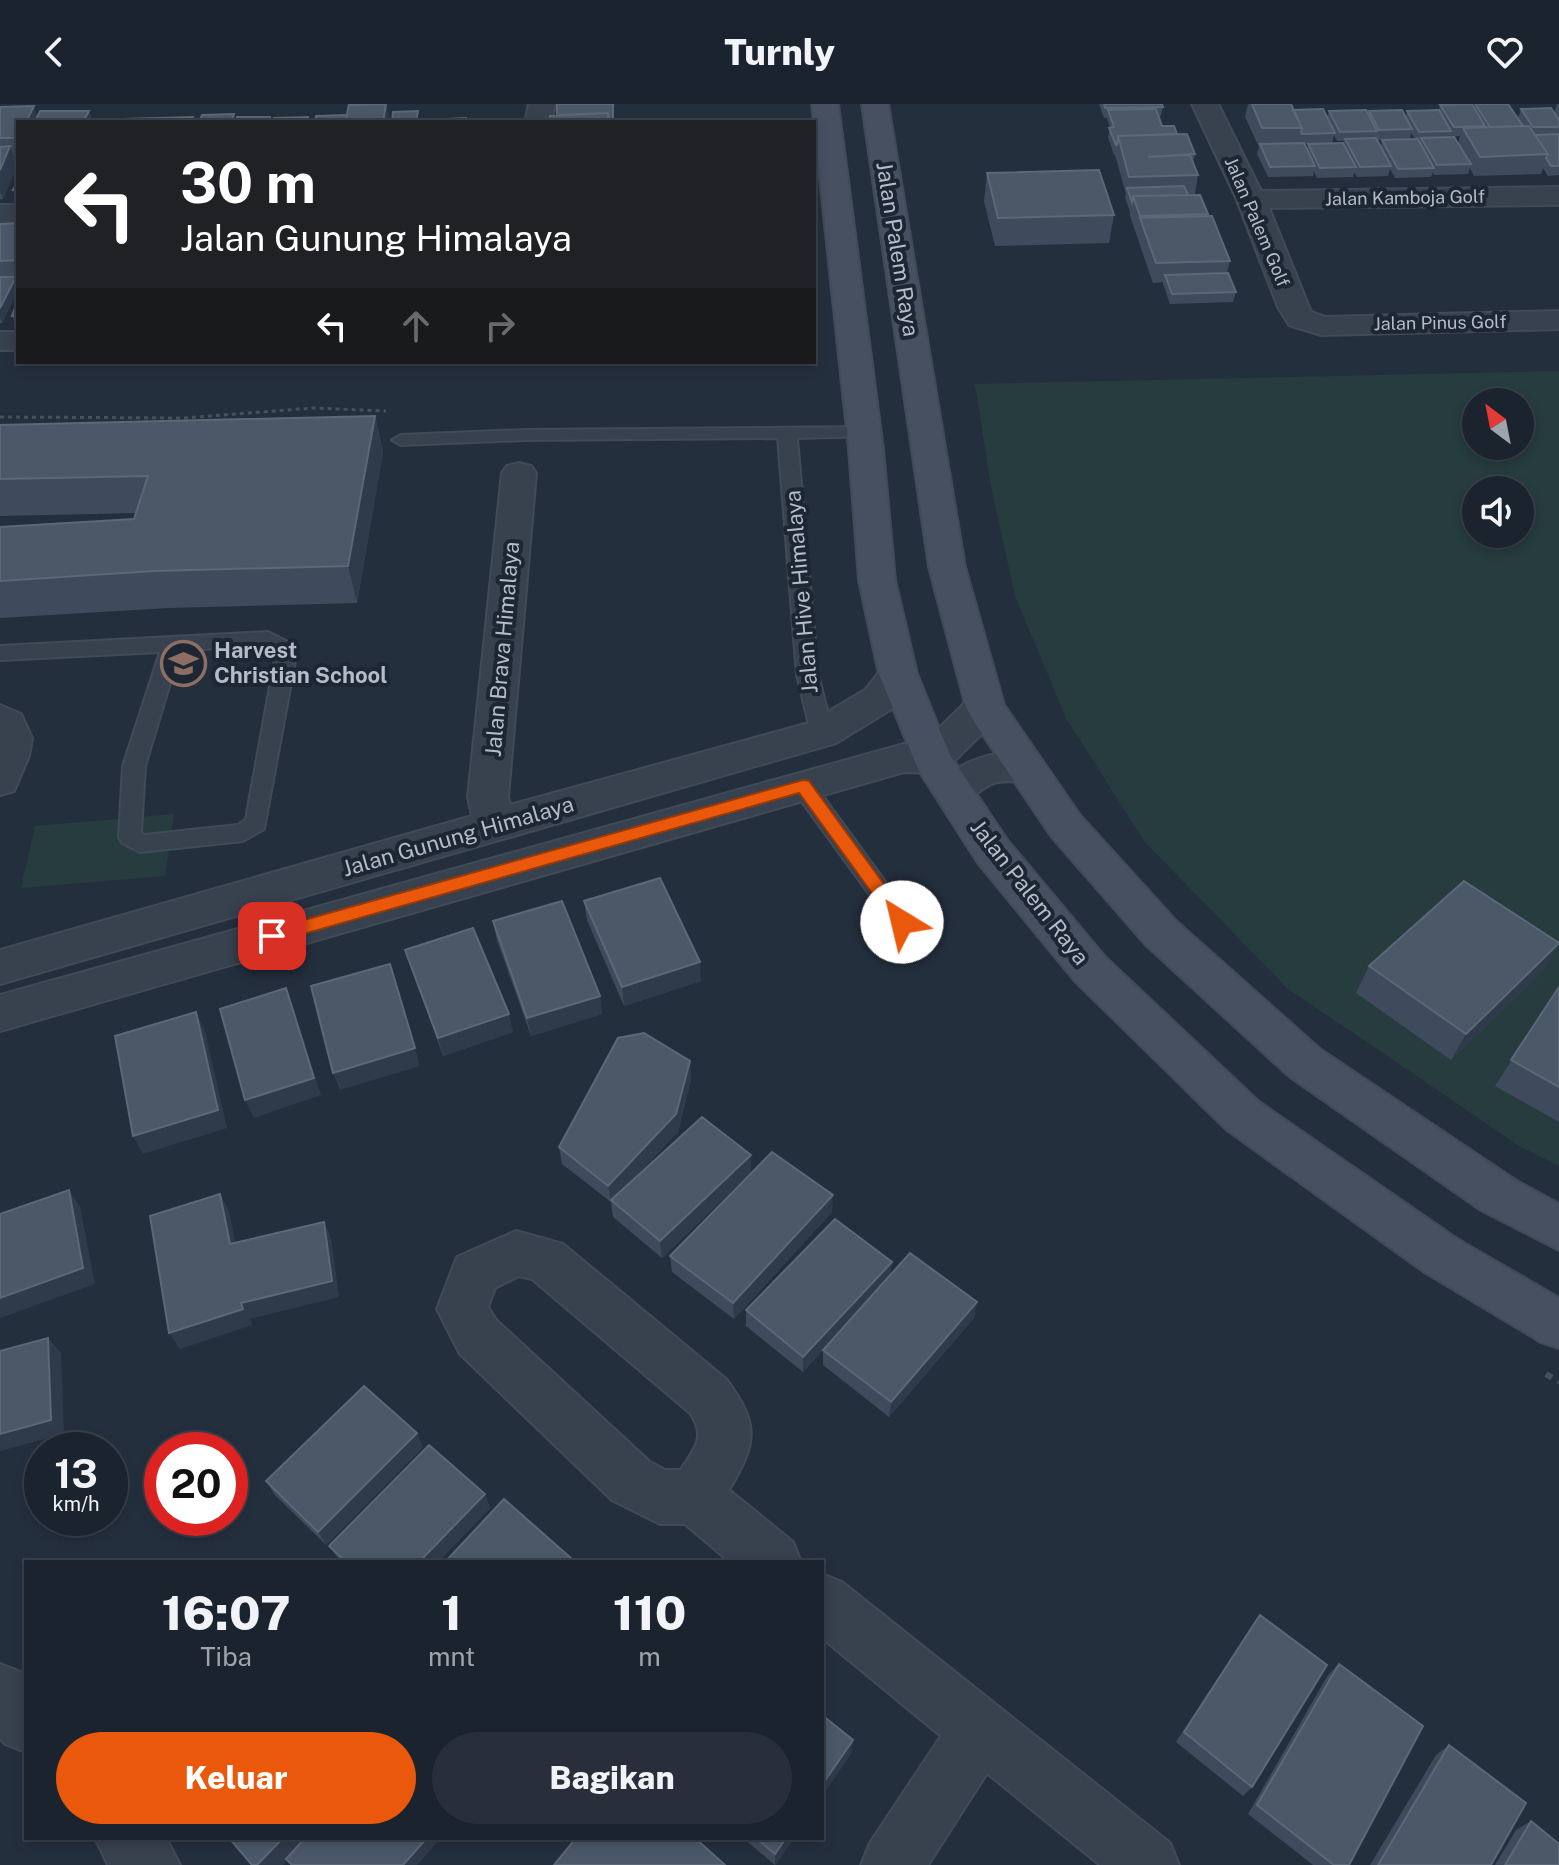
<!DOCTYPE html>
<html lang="id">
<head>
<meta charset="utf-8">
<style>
	:root { --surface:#1b232e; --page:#282f3a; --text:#f1f3f6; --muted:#a0a4aa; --line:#39404a; --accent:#ea580c }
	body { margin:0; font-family:"Public Sans",sans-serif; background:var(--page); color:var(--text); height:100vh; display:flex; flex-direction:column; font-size:30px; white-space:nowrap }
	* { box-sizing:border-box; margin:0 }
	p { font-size:26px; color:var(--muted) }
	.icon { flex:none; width:44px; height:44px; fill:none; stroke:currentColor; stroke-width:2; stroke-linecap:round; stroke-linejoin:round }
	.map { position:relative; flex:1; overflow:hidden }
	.side { position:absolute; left:24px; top:1456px; width:800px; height:280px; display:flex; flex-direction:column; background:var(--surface); border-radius:0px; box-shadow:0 4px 12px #0003,0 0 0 2px var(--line) }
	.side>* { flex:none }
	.guide { position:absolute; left:16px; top:16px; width:800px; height:244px; border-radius:0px; box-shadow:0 4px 12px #0003,0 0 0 2px var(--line); background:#202124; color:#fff; overflow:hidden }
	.needle { width:52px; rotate:328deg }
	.controls { position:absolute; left:1462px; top:284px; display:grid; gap:16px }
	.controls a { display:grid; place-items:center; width:72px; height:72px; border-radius:50%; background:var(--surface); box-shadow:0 4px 12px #0003,0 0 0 2px var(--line); font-size:40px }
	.speed { position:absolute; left:24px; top:1328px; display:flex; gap:16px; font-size:40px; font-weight:700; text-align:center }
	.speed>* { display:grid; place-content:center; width:104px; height:104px; border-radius:50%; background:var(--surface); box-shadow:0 4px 12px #0003,0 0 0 2px var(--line); line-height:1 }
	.speed small { font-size:20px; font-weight:400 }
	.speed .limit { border:12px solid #d22; background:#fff; color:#111 }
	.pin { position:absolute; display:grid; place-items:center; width:68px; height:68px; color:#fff; margin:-34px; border-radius:16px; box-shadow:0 4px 12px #0006 }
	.me { position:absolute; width:88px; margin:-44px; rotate:324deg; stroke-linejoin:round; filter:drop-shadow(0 0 6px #0008) }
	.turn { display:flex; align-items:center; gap:28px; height:168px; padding:0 32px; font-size:36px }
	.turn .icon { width:104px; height:104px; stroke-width:2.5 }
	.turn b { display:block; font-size:56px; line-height:68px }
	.lanes { display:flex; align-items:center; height:76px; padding:0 32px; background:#0003; justify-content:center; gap:40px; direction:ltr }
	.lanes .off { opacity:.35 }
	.eta { display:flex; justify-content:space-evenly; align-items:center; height:136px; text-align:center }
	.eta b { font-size:48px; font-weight:800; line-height:56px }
	.action { display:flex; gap:16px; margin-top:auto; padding:16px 32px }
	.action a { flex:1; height:92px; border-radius:48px; background:var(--accent); color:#fff; font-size:32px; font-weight:800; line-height:92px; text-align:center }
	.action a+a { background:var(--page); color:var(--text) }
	header { display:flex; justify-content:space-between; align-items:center; height:104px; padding:0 32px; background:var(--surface); font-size:36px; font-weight:800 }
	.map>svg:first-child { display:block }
	.green { fill:#263c3f; fill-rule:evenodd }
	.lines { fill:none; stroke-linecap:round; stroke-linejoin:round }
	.lane-casing { stroke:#414a57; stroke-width:4 }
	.street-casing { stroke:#414a57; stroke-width:4 }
	.secondary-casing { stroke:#414a57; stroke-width:4 }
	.path-far1 { stroke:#3f5557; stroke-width:3; stroke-dasharray:4 4; stroke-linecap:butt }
	.path { stroke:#3f5557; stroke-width:6; stroke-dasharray:7 7; stroke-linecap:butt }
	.lane { fill:#38414e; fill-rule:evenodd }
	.street { fill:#38414e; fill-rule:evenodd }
	.secondary { fill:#465061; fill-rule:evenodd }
	.wall { fill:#3f4b5c; fill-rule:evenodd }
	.shaded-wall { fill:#2f3b4b }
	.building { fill:#4b5868; stroke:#5c6777; stroke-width:2 }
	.route { fill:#ea580c; stroke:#983908; stroke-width:2 }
	.labels { text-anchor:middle; stroke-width:8; stroke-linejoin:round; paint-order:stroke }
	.far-street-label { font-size:18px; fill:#b4bcc9; stroke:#1d2633 }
	.street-label { font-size:22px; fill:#b4bcc9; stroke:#1d2633 }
	.poi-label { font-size:22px; font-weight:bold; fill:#b4bcc9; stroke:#1d2633; text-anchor:start }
</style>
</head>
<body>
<header><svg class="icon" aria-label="back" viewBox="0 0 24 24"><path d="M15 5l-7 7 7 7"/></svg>Turnly<svg class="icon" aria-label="heart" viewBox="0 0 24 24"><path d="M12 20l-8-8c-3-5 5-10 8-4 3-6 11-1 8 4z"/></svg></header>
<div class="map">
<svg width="1559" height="1761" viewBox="0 0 1559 1761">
	<rect width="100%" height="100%" fill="#242f3e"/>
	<path class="green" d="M1559,267V1062L1521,1043L1287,884L1144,737L1066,614L1015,492L991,383L975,280ZM1476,298H1520V342H1476ZM1476,386H1520V430H1476Z
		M174,710L165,772L21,784L35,722Z"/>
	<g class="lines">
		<defs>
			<path id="lane" d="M863,323L869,324L872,328L869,332L797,334L818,571L833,629L830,634H814L811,629L797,571L778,334L525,336L401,341L392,336L401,331L525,326Z
				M268,528L294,541L297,546L264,725L243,737L140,748L122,739L119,733L123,662L160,548L0,556V542ZM265,542L276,549L246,715L238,721L144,731L141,729L145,662L180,546Z
				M803,674L811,676L910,812L914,818L910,824L902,827L894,824L795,688L792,682L795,676Z"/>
			<path id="street" d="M529,0H555L551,18H525Z
				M1192,0H1218L1261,87L1559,83V101L1269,104L1311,208L1325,213L1559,207V225L1321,231L1289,221L1278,203L1237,96Z
				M0,101H18V119H0Z
				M0,228H18V246H0Z
				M519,359L531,362L536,369L508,693L510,701L809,619L865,586L885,561L898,557L911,561L917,570L893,604L836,639L0,880V846L472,712L468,693L502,369L507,362Z
				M985,590L999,593L1004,603L999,613L946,665L932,669L904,668L0,927V891L904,640H923L971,593Z
				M0,601L21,610L32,634L29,652L14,687L0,691Z
				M996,650H1015L1040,656L1046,666L1040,676C1025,681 1008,674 994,679C970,688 971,706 941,697L935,687C948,665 972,655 996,650Z
				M516,1127L563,1140L726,1275C760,1321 757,1338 729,1386L793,1438L801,1458H730L685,1420H660L612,1396L460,1250L437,1205L457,1153ZM519,1172L532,1175L690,1309C707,1334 694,1344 681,1366H665L650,1358L496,1216L488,1203L495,1184Z
				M822,1470L842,1478L1170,1739L1179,1761H1100L987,1669L928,1761H861L870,1739L941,1632L822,1534Z
				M0,1560L21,1568L26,1575V1648L5,1640L0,1634Z
				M95,1734H166L180,1761H108Z"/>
			<path id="secondary" d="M812,0H838L883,345L895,476L917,570L950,651L1008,737L1105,853L1259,998L1457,1135L1559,1194V1244L1541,1238L1423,1167L1227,1026L1075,877L978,759L918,665L879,570L859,476L849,345Z
				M862,0H888L965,463L1004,601L1079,710L1176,817L1321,946L1515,1076L1559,1100V1146L1481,1106L1289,972L1146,841L1051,732L971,613L966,603L929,463Z"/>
		</defs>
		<use href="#lane" class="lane-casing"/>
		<use href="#street" class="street-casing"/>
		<use href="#secondary" class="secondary-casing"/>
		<path class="path-far1" d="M0,313L184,314L313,304L386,307"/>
		<path class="path" d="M1546,1270L1559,1278"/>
		<use href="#lane" class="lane"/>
		<use href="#street" class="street"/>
		<use href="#secondary" class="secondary"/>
	</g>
	<path class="wall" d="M1099,0H1162L1163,3L1161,12H1159L1162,22L1177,30L1195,50L1193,58L1198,71L1195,90H1188L1208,110V112L1230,157L1227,169L1236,188L1233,198L1170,200L1163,180V178L1153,179L1130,112V108L1125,93L1126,90L1115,51H1114L1108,33L1110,24L1107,14H1104Z
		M1248,0H1291L1293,6L1327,14L1329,7L1368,10L1369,7L1406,12L1407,7L1439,6L1440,1L1474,4L1475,0L1518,14L1521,5L1554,9L1557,0H1559V71L1548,72L1543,64L1541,70L1474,72L1470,64L1468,70L1434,71L1433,68L1431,73L1395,74L1390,65L1388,72L1357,73L1354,68L1353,73L1317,74L1314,67L1313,72L1268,73L1257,50L1259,43L1245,13ZM1411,29L1415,35L1382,36L1381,42L1377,36L1410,35ZM1334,31L1337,37H1344L1343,40H1308L1307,45L1304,40L1332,39ZM1450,31L1451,33L1460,32L1458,39L1450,33Z
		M0,3L37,13L89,7L92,16L18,18V53H14L17,62L3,95H0Z
		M987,69L1114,111L1109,139L995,142L984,97Z
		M18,77V96H17L13,86Z
		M18,119V186L2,219H0V120Z
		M18,195V222H16L12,212Z
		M375,312L383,348L357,499L168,504L0,514V423L134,415L136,409L0,412V321Z
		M584,797L701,877L624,902L587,816Z
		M493,817L600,892L602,910L531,932L497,836Z
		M405,846L513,928L443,952L411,864Z
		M1369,862L1544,866L1451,956L1356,889Z
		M1559,883V1018L1495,982Z
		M690,957L691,975L678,1028L628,1080L751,1068L662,1154L613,1113L611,1098L562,1060L559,1043Z
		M832,1108L734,1215L672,1168L670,1152Z
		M892,1158L890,1171L977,1198L974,1214L889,1313L823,1261V1246L803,1268L746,1222V1206Z
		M423,1343L326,1441L275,1391L266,1377Z
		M485,1390L490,1404L438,1458H341L329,1442Z
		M1260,1511L1252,1683L1243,1692L1176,1638L1251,1523Z
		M1339,1560L1349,1761H1313L1248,1710L1328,1571Z
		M1449,1641L1491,1761H1370L1436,1651Z
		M1531,1717L1559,1761H1495L1516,1726Z
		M743,1734H794L775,1761Z"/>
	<path class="shaded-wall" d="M386,0L390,18H383Z
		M34,2L39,18H26Z
		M89,7L92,18H83Z
		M10,42L17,62L3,95L0,88V66Z
		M16,173L18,178V186L2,219L0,214V204Z
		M375,312L383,348L357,499L348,462Z
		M1559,840L1544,866L1451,956L1466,930Z
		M700,858L701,877L624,902L622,883Z
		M286,884L293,903L321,991L254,1014L245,996Z
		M600,892L602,910L531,932L527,914Z
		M196,908L205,927L227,1024L143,1050L133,1032Z
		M509,910L513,928L443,952L438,934Z
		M415,944L420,962L340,986L333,969Z
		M690,957L691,975L678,1028L611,1098L608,1082Z
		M751,1051V1068L662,1154L660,1137Z
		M69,1086L80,1103L95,1180L0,1214V1194Z
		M220,1090L229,1107L239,1156L230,1140Z
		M833,1091L832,1108L734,1215L733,1199Z
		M324,1118L331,1134L339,1193L250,1215L252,1221L180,1245L169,1229L241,1199Z
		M892,1158L890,1174L803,1268V1253Z
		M977,1198L974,1214L889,1313L891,1298Z
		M48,1234L61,1249L64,1330L0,1347V1330Z
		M417,1329L423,1343L326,1441L318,1428Z
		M485,1390L490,1404L438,1458H419Z
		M853,1636L851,1650L822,1692V1681Z
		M283,1734H309L283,1761H257Z
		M427,1734H441L417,1761H403Z
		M786,1734H794L775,1761V1750Z"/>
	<path class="building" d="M386,0L383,18H345L349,1Z
		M557,0H613V15H608V9L557,11Z
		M1104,0H1162L1163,3L1105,4Z
		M1252,0H1291L1302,24H1262Z
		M1472,0L1485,22L1454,23L1440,1Z
		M1475,0H1508L1523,22L1490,23Z
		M34,2L26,18H18L17,34H0V3Z
		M1551,4L1559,16V23H1533L1521,5Z
		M1156,5L1162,22H1174L1177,30L1118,32L1117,41H1116L1109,24L1114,23L1108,6Z
		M1323,5L1335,29L1302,30L1301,27L1302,24L1293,6Z
		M1366,6L1377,27L1340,28L1329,7Z
		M1402,6L1412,25L1379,26L1369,7Z
		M1439,6L1451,27L1419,28L1407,7Z
		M40,7H89L83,18H35Z
		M418,7L416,18H392L393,8Z
		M608,9L609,18H550V12Z
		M234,10L232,18H199L202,11Z
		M347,11L345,18H315L316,12Z
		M193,13L191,18H121L122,15Z
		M237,13H270L269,18H236Z
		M308,13L307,18H272L274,14Z
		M466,14V18H428V16Z
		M115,15L114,18H91L92,16Z
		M1529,22L1548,50L1480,53L1463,24Z
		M1187,30L1195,50L1148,53L1190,51L1198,71L1129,73L1118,32Z
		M1559,30V62H1551L1546,54L1548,50L1535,31Z
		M1454,33L1471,60L1437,61L1421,34Z
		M1376,34L1391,62L1360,63L1345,35Z
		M1418,35L1434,64L1398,65L1382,36Z
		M1304,39L1315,62L1270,63L1260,40Z
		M1343,39L1356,63L1320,64L1308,40Z
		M10,42L0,66V43Z
		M1099,66L1114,111L998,114L987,69Z
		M18,77V86H13Z
		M1184,82L1188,91L1133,92L1132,98L1127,84Z
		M1200,91L1208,110L1140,112L1133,92Z
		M1212,112L1230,157L1156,159L1140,114Z
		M18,119V156L0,157V120Z
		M1228,169L1236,188L1172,190L1165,171Z
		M0,173H16L0,204Z
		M18,195V212H12Z
		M375,312L348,462L154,467L0,477V423L134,415L148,372L0,375V321Z
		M660,774L700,858L622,883L584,797Z
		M1464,777L1559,839L1466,930L1369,862Z
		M562,797L600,892L527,914L493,817Z
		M473,824L509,910L438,934L405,846Z
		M390,860L415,944L333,969L311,882Z
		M1559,883V983L1511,956Z
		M286,884L314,974L245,996L220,905Z
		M196,908L218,1006L133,1032L115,932Z
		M644,929L690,957L676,1010L608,1082L559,1043L618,934Z
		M702,1013L751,1051L660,1137L611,1096Z
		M772,1048L833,1091L733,1199L670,1152Z
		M69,1086L83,1164L0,1194V1110Z
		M220,1090L230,1140L324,1118L332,1177L241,1199L243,1205L169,1229L150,1112Z
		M835,1115L892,1158L803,1253L746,1206Z
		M910,1149L977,1198L891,1298L823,1246Z
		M48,1234L51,1316L0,1330V1247Z
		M364,1282L417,1329L318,1428L266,1377Z
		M429,1341L485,1390L419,1458H346L329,1442Z
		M504,1395L572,1455L569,1458H445Z
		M1260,1511L1327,1561L1252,1683L1184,1628Z
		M1339,1560L1423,1622L1349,1761H1334L1257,1701Z
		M822,1611L853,1636L822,1681Z
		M1449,1641L1526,1699L1491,1761H1378Z
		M1531,1717L1559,1740V1761H1505Z
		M229,1734H283L257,1761H252Z
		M305,1734H427L403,1761H292L286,1755Z
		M576,1734H695L725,1761H554Z
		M756,1734H786L775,1750Z"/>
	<path class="route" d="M803,676L809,677L908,813L911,818L908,822H896L799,689L272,839L263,832L272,825Z"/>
	<defs>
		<symbol id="school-ring" viewBox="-11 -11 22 22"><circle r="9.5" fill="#1d2633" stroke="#8d6e63" stroke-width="1.5"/><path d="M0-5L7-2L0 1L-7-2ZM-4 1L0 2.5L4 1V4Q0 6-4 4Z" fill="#8d6e63"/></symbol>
	</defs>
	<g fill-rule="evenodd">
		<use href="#school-ring" x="158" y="534" width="51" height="51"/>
	</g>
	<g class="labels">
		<g class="far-street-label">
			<text transform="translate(1405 94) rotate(-1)" y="6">Jalan Kamboja Golf</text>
			<text transform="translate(1257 118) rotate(67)" y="6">Jalan Palem Golf</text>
			<text transform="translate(1440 219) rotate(-1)" y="6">Jalan Pinus Golf</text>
		</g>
		<g class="street-label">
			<text transform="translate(898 145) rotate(81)" y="8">Jalan Palem Raya</text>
			<text transform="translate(801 488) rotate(-95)" y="8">Jalan Hive Himalaya</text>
			<text transform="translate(502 545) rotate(-85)" y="8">Jalan Brava Himalaya</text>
			<text transform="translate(458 732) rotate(-16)" y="8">Jalan Gunung Himalaya</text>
			<text transform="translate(1030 788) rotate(52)" y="8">Jalan Palem Raya</text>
		</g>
		<g class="poi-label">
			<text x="214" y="554">Harvest<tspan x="214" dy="25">Christian School</tspan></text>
		</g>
	</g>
</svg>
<div class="controls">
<a><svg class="needle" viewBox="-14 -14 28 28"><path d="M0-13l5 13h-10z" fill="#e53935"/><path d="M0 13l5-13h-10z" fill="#a0a4aa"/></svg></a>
<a><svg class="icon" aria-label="sound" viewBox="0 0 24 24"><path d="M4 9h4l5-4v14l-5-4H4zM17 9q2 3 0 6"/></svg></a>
</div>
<div class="speed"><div>13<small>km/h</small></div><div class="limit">20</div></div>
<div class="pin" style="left:272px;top:832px;background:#d93025"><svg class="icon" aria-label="arrive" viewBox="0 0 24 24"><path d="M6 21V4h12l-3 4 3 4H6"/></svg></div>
<svg class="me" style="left:902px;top:818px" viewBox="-20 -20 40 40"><circle r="19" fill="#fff"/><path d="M0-13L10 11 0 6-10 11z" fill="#ea580c"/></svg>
<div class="guide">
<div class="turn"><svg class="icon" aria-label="left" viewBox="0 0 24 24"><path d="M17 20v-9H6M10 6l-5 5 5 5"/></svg><div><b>30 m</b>Jalan Gunung Himalaya</div></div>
<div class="lanes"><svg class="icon" aria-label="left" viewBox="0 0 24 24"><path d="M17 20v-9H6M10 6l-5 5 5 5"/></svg><svg class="icon off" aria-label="ahead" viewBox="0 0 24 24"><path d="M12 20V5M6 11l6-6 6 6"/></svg><svg class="icon off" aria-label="right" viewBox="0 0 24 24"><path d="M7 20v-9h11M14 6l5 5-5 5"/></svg></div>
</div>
<section class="side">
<div class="eta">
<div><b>16:07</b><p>Tiba</p></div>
<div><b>1</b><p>mnt</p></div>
<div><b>110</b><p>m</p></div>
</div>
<div class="action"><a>Keluar</a><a>Bagikan</a></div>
</section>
</div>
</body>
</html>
